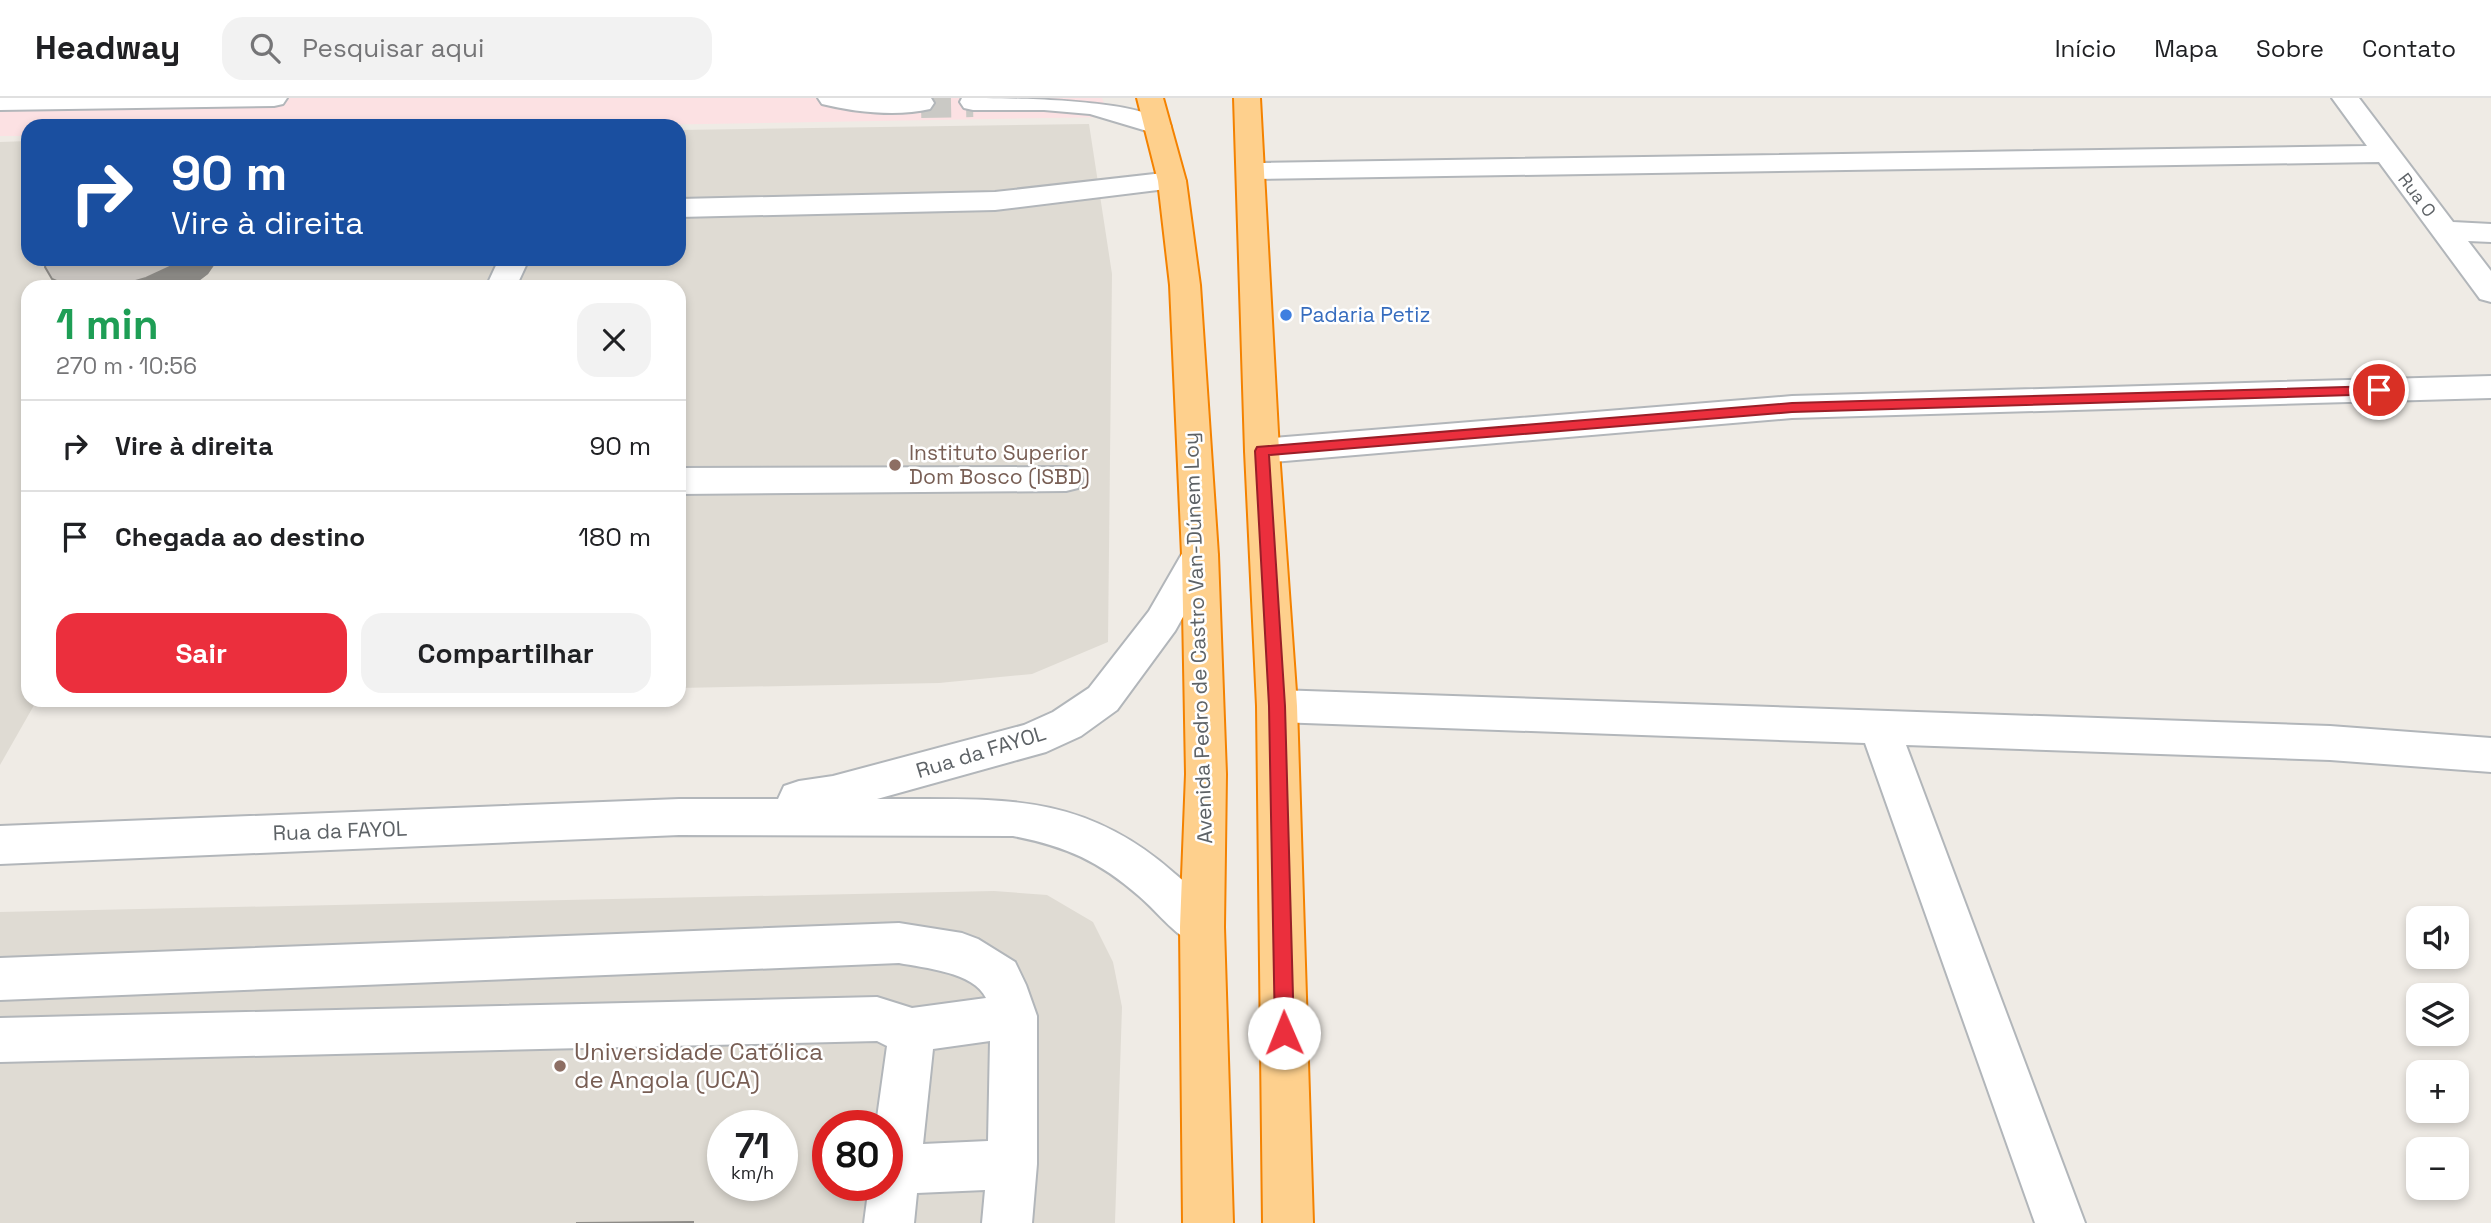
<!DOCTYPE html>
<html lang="pt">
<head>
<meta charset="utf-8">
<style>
	:root { --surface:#fff; --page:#f2f2f2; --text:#202124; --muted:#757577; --line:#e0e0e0; --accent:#eb2f3d }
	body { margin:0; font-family:"Space Grotesk",sans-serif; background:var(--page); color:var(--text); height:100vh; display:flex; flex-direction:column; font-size:26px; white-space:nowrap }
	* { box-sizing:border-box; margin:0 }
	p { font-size:23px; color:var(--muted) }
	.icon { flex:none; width:38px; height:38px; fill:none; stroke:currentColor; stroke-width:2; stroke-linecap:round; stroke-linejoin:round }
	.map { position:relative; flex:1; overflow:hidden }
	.details { position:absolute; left:21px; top:182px; width:665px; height:427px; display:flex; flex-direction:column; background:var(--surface); border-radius:21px; box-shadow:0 4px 10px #0003 }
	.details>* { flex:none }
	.top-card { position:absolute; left:21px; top:21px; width:665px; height:147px; border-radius:21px; box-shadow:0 4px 10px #0003; background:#1a4fa0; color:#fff; overflow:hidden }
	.controls { position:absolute; left:2406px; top:808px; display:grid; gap:14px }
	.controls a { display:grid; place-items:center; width:63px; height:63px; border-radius:14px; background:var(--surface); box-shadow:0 4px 10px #0003; font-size:35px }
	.speed { position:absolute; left:707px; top:1012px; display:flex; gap:14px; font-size:35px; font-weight:700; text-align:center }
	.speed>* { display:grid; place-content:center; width:91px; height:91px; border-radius:50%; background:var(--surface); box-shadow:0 4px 10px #0003; line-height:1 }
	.speed small { font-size:18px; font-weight:400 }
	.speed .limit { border:10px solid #d22; background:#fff; color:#111 }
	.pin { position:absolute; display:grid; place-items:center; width:60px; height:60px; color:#fff; margin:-30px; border:4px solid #fff; border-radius:50%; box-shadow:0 2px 7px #0007 }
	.me { position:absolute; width:77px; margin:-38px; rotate:359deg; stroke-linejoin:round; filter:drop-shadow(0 0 5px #0008) }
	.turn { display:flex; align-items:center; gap:24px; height:147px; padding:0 35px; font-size:32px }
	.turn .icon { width:91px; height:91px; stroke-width:2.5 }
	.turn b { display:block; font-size:49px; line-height:60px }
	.round { display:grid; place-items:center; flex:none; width:74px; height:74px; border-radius:21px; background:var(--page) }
	.head { display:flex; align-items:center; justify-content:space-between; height:119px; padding:0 35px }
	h1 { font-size:42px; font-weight:700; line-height:52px; color:#1e9e55 }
	.button { display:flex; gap:14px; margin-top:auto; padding:14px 35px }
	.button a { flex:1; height:80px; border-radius:21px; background:var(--accent); color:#fff; font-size:28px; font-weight:700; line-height:80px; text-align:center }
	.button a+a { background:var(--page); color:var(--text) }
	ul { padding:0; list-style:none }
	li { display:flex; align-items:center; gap:21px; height:91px; padding:0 35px; border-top:2px solid var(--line) }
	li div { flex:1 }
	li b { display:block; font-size:26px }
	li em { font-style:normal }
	header { display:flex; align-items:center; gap:42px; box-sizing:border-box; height:98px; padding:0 35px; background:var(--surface); border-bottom:2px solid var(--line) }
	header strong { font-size:33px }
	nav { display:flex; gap:38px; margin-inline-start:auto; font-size:24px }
	.search { width:490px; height:63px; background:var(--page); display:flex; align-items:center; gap:18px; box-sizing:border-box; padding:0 24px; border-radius:21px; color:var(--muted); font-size:26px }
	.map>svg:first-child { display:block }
	.education { fill:#dfdbd3; fill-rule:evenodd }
	.medical { fill:#fce1e3 }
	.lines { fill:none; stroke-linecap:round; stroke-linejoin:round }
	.minor-tunnel { stroke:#cac9c5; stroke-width:30; stroke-dasharray:30 15; stroke-linecap:butt }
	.minor-casing { stroke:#b2b6ba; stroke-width:4 }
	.highway-casing { stroke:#f48200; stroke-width:4 }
	.minor { fill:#fff; fill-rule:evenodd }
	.highway { fill:#fed08d; fill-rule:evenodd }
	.wall { fill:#aeaaa6 }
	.shaded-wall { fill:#8d8b87 }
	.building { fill:#cac6c1; stroke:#8d8b87; stroke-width:2 }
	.route { fill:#eb2f3d; stroke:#991f28; stroke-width:2 }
	.shop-dot { fill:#3f7fe0; stroke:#fff; stroke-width:2.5 }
	.education-dot { fill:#8d6e63; stroke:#fff; stroke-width:2.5 }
	.labels { text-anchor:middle; stroke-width:5; stroke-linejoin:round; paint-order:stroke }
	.far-street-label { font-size:18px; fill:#5d6266; stroke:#fff }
	.shop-label { font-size:21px; fill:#366cbe; stroke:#fff; text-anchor:start }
	.education-label { font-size:21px; fill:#785e54; stroke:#fff; text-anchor:start }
	.street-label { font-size:21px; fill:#5d6266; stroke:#fff }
	.near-education-label { font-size:24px; fill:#785e54; stroke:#fff; text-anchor:start }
</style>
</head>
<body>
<header>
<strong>Headway</strong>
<div class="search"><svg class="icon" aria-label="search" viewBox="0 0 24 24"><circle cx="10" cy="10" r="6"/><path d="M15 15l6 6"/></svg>Pesquisar aqui</div>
<nav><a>Início</a><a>Mapa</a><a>Sobre</a><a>Contato</a></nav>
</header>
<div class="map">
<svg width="2491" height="1125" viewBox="0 0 2491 1125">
	<rect width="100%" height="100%" fill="#efebe5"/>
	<path class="education" d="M1089,26L1112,176L1108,544L1032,576L939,585L679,590V189H28V602H51H37L0,667V44L28,43V161H679V32Z
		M994,793L1047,797L1093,824L1113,864L1122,909L1115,1125H0V814ZM723,1027H782V1087H723ZM828,1027H887V1087H828Z"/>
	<path class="medical" d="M0,0H1102L1109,19L587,28H28V38H0Z"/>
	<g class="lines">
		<path class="minor-tunnel" d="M921,5L973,4"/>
		<defs>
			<path id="minor" d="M0,0H287L283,6L274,8L0,12Z
				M818,0H931L934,5L930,11C897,19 854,14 822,6Z
				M962,0C1005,0 1145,0 1171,28L1167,34L1157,36L1090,16L1044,12H973L964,10L960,4Z
				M2332,0H2359L2453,124L2491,126V144L2468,143L2491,173V204L2480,201L2379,64L1251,81L1241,79L1237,73L1241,67L1251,65L2367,48Z
				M1172,74L1182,77L1186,83L1182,89L995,112L679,119V101L995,94Z
				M499,161H529L516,189H486Z
				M2491,278V300L1792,320L1262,365L1250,362L1245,353L1250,344L1262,341L1792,298Z
				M1066,369L1078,372L1083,381L1078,390L1066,393L679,396V370Z
				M1200,443L1213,447L1218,457L1175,533L1117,612L1081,638L1046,654L877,701C995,702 1079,691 1174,775C1193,791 1214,806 1224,829L1218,843L1202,849C1176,840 1160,816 1139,798C1099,763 1065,748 1013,738L679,737L0,766V728L679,701H778L784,688L799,683L833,678L1024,627L1053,614L1089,590L1149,513L1187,447Z
				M1277,592L2330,628L2491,640V674L2330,662L1906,647L2085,1125H2035L1865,645L1277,624L1263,619L1257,608L1263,597Z
				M899,825L962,835L978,841L1015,864L1026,887L1037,918V1066L1032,1125H982L985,1092L917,1095L914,1125H864L869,1087H887V1027H876L887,948L877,943L0,964V920L877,899L912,910L986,900C974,874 924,870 899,865L0,902V860ZM990,943L988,1043L923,1046L933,951Z"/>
			<path id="highway" d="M1137,0H1163L1186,83L1200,187L1218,457L1226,676L1224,829L1233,1125H1183L1180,829L1186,676L1182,457L1170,187L1158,83Z
				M1234,0H1260L1279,353L1297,608L1313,1125H1263L1257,608L1245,353Z"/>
		</defs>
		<use href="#minor" class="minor-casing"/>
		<use href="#highway" class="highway-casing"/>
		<use href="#minor" class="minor"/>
		<use href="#highway" class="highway"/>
	</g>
	<path class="wall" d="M218,162L208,176L191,189H59L52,181Z"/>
	<path class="shaded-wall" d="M182,161H218L208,176L191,189L118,188Z"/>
	<path class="building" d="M47,161H182L172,168L146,180L118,188L111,189L68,188L52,181L45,169Z
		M693,1124V1125H576Z"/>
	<path class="route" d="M2379,288L2384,289V296L1792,314L1269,357L1285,608L1294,935L1291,941L1284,944L1277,941L1275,935L1269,608L1255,353L1257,349L1792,305Z"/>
	<circle class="shop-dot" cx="1286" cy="217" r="7"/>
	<g class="education-dot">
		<circle cx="895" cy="367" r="7"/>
		<circle cx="560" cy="968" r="7"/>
	</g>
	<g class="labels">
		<g class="far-street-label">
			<text transform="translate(2417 97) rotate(53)" y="6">Rua O</text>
		</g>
		<g class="shop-label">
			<text x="1300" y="224">Padaria Petiz</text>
		</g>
		<g class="education-label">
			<text x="909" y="362">Instituto Superior<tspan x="909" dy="24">Dom Bosco (ISBD)</tspan></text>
		</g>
		<g class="street-label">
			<text transform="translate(1198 540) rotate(-92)" y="7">Avenida Pedro de Castro Van-Dúnem Loy</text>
			<text transform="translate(981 654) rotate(-17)" y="7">Rua da FAYOL</text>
			<text transform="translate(340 733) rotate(-2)" y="7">Rua da FAYOL</text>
		</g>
		<g class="near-education-label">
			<text x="574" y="962">Universidade Católica<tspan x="574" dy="28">de Angola (UCA)</tspan></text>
		</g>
	</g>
</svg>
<div class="controls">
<a><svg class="icon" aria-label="sound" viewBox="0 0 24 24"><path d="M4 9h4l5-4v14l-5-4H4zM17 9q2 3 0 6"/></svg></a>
<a><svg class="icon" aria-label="layers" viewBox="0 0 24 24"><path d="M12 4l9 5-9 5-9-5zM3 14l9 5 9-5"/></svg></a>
<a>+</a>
<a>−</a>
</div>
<div class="speed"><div>71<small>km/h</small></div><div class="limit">80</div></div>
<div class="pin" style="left:2379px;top:292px;background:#d93025"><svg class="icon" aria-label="arrive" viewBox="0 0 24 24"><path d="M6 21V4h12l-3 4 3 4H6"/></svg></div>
<svg class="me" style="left:1284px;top:935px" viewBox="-20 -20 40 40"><circle r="19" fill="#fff"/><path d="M0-13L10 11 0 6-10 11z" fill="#eb2f3d"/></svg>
<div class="top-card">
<div class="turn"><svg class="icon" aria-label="right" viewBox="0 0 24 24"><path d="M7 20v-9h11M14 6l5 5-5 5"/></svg><div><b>90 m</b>Vire à direita</div></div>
</div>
<section class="details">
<div class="head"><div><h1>1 min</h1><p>270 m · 10:56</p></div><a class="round"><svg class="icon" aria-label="close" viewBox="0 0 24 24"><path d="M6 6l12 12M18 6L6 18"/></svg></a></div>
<ul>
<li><svg class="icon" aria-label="right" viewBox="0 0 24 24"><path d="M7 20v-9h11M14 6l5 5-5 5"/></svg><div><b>Vire à direita</b></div><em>90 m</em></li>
<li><svg class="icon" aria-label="arrive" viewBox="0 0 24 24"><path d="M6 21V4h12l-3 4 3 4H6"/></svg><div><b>Chegada ao destino</b></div><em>180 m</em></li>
</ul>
<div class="button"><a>Sair</a><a>Compartilhar</a></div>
</section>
</div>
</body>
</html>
